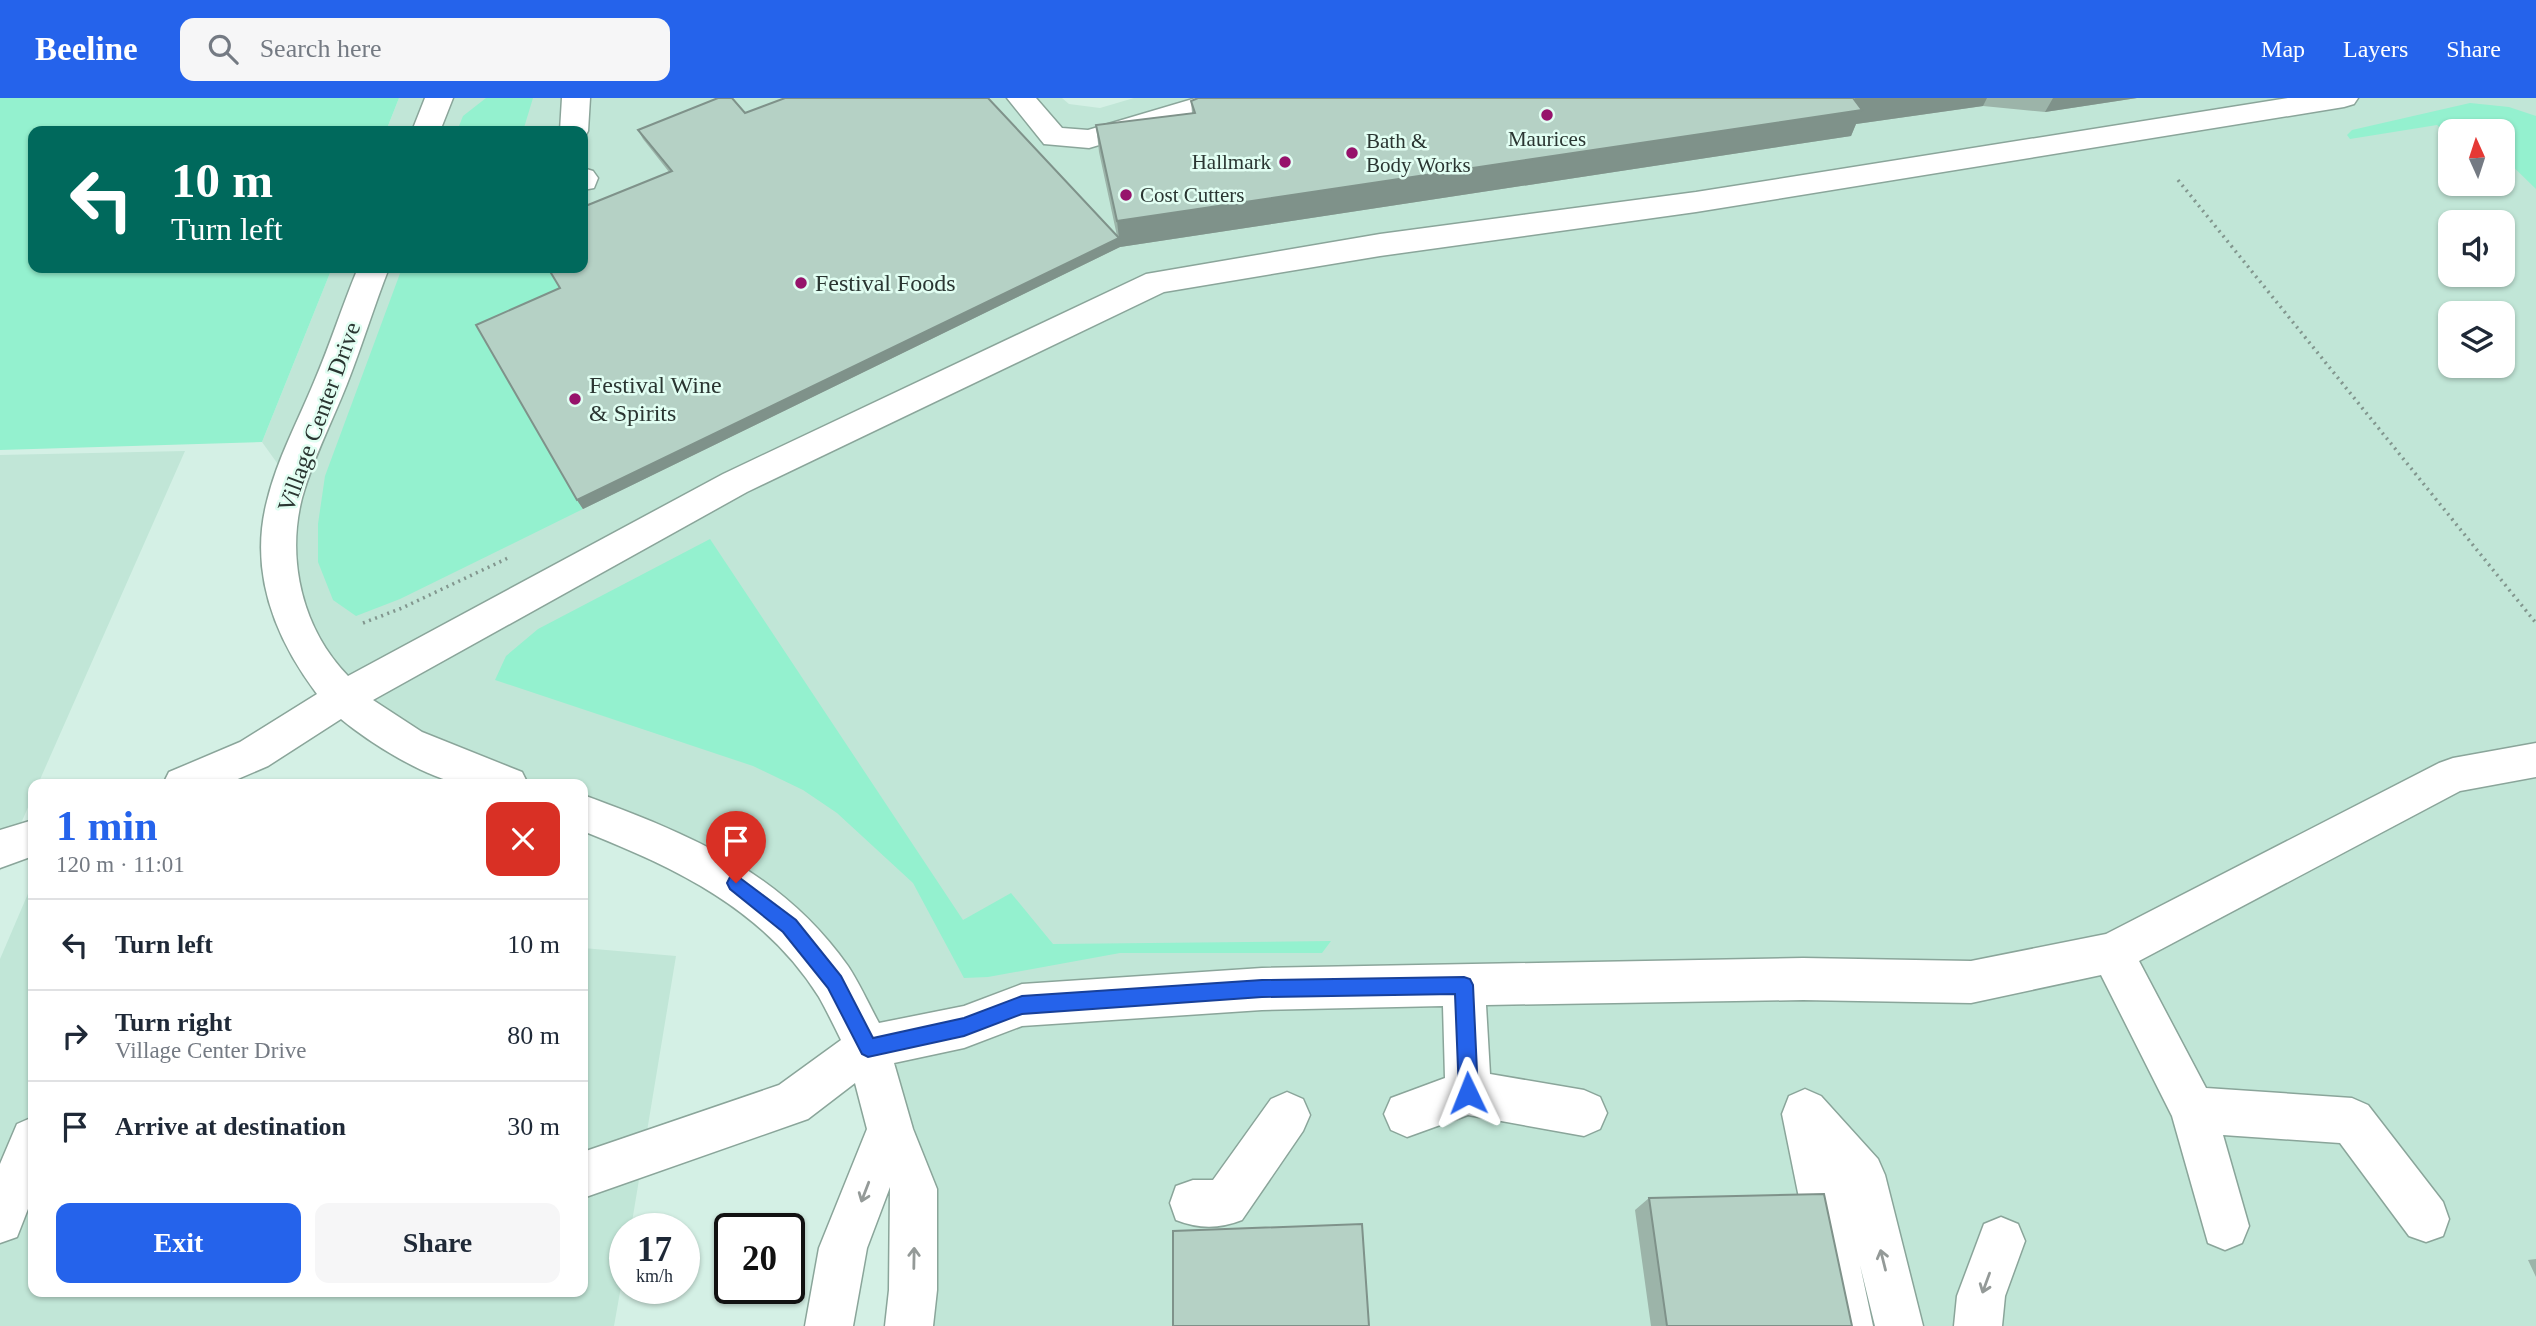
<!DOCTYPE html>
<html lang="en">
<head>
<meta charset="utf-8">
<style>
	:root { --surface:#fff; --page:#f6f6f7; --text:#1f2937; --muted:#747a83; --line:#e0e1e3; --accent:#2563eb }
	body { margin:0; font-family:Georgia,serif; background:var(--page); color:var(--text); height:100vh; display:flex; flex-direction:column; font-size:26px; white-space:nowrap }
	* { box-sizing:border-box; margin:0 }
	p { font-size:23px; color:var(--muted) }
	.icon { flex:none; width:38px; height:38px; fill:none; stroke:currentColor; stroke-width:2; stroke-linecap:round; stroke-linejoin:round }
	.map { position:relative; flex:1; overflow:hidden }
	.details { position:absolute; left:28px; top:681px; width:560px; height:518px; display:flex; flex-direction:column; background:var(--surface); border-radius:14px; box-shadow:0 2px 5px #0004 }
	.details>* { flex:none }
	.guide { position:absolute; left:28px; top:28px; width:560px; height:147px; border-radius:14px; box-shadow:0 2px 5px #0004; background:#00695c; color:#fff; overflow:hidden }
	.needle { width:46px; rotate:357deg }
	.fabs { position:absolute; left:2438px; top:21px; display:grid; gap:14px }
	.fabs a { display:grid; place-items:center; width:77px; height:77px; border-radius:14px; background:var(--surface); box-shadow:0 2px 5px #0004; font-size:35px }
	.speed { position:absolute; left:609px; top:1115px; display:flex; gap:14px; font-size:35px; font-weight:700; text-align:center }
	.speed>* { display:grid; place-content:center; width:91px; height:91px; border-radius:50%; background:var(--surface); box-shadow:0 2px 5px #0004; line-height:1 }
	.speed small { font-size:18px; font-weight:400 }
	.speed .limit { border:4px solid #111; border-radius:10px; background:#fff; color:#111 }
	.pin { position:absolute; display:grid; place-items:center; width:60px; height:60px; color:#fff; margin:-72px -30px; border-radius:50% 50% 50% 0; rotate:-45deg; box-shadow:0 0 7px #0007 }
	.pin .icon { rotate:45deg }
	.me { position:absolute; width:77px; margin:-38px; rotate:358deg; stroke-linejoin:round; filter:drop-shadow(0 0 5px #0008) }
	.turn { display:flex; align-items:center; gap:24px; height:147px; padding:0 28px; font-size:32px }
	.turn .icon { width:91px; height:91px; stroke-width:2.5 }
	.turn b { display:block; font-size:49px; line-height:60px }
	.round { display:grid; place-items:center; flex:none; width:74px; height:74px; border-radius:14px; background:var(--page) }
	.head { display:flex; align-items:center; justify-content:space-between; height:119px; padding:0 28px }
	h1 { font-size:42px; font-weight:700; line-height:52px; color:var(--accent) }
	.primary-button { display:flex; gap:14px; margin-top:auto; padding:14px 28px }
	.primary-button a { flex:1; height:80px; border-radius:14px; background:var(--accent); color:#fff; font-size:28px; font-weight:700; line-height:80px; text-align:center }
	.primary-button a+a { background:var(--page); color:var(--text) }
	ul { padding:0; list-style:none }
	li { display:flex; align-items:center; gap:21px; height:91px; padding:0 28px; border-top:2px solid var(--line) }
	li div { flex:1 }
	li b { display:block; font-size:26px }
	li em { font-style:normal }
	header { display:flex; align-items:center; gap:42px; box-sizing:border-box; height:98px; padding:0 35px; background:var(--accent); color:#fff }
	header strong { font-size:33px }
	nav { display:flex; gap:38px; margin-inline-start:auto; font-size:24px }
	.search { width:490px; height:63px; background:var(--page); display:flex; align-items:center; gap:18px; box-sizing:border-box; padding:0 24px; border-radius:14px; color:var(--muted); font-size:26px }
	.map>svg:first-child { display:block }
	.built { fill:#c1e6d7; fill-rule:evenodd }
	.green { fill:#94f1cf }
	.lines { fill:none; stroke-linecap:round; stroke-linejoin:round }
	.minor-casing { stroke:#8aa59a; stroke-width:3 }
	.path { stroke:#82968e; stroke-width:3.5; stroke-dasharray:2 4.5; stroke-linecap:butt }
	.minor { fill:#fff; fill-rule:evenodd }
	.wall { fill:#9cb4a9 }
	.shaded-wall { fill:#7f928a }
	.building { fill:#b5d1c5; stroke:#7f928a; stroke-width:2 }
	.oneway { stroke:#949a98 }
	.route { fill:#2563eb; stroke:#184099; stroke-width:2 }
	.poi-dot { fill:#96136b; stroke:#e1fef2; stroke-width:2.5 }
	.labels { text-anchor:middle; stroke-width:5; stroke-linejoin:round; paint-order:stroke }
	.far-poi-label { font-size:21px; fill:#2a3531; stroke:#e1fef2; text-anchor:start }
	.poi-label { font-size:24px; fill:#2a3531; stroke:#e1fef2; text-anchor:start }
	.street-label { font-size:24px; fill:#2a3531; stroke:#e1fef2 }
</style>
</head>
<body>
<header>
<strong>Beeline</strong>
<div class="search"><svg class="icon" aria-label="search" viewBox="0 0 24 24"><circle cx="10" cy="10" r="6"/><path d="M15 15l6 6"/></svg>Search here</div>
<nav><a>Map</a><a>Layers</a><a>Share</a></nav>
</header>
<div class="map">
<svg width="2536" height="1228" viewBox="0 0 2536 1228">
	<rect width="100%" height="100%" fill="#d4f0e5"/>
	<path class="built" d="M399,0H1062L1069,6L1100,10L1134,0H2536V1228H909L914,1091L834,884L662,746L583,715V686H508L424,653L293,529L290,383L262,344L332,170H583V33H386ZM2450,33H2502V86H2450ZM2450,124H2502V177H2450ZM2450,215H2502V268H2450Z
		M185,353L38,686H33V698L0,773V357Z
		M33,784V1194H583V850L676,858L631,1130H625V1166L614,1228H0V861Z"/>
	<path class="green" d="M0,0H399L386,33H33V170H332L262,344L0,352Z
		M486,0H533L523,33H457L463,18Z
		M2470,5L2509,9L2536,18V91L2503,59L2502,33H2450V39L2437,27L2350,41L2347,37L2352,32Z
		M402,170H548L565,199L482,236L583,411L400,501L356,518L333,502L318,464V426L325,378Z
		M710,441L963,822L1011,795L1053,846L1331,843L1322,855H1120L988,879L964,880L913,785L837,715L803,692L753,668L495,582L506,558L538,531Z"/>
	<g class="lines">
		<defs>
			<path id="minor" d="M425,0H453L440,33H412Z
				M562,0H590L588,33L584,40L583,33H560Z
				M1007,0H1036L1062,30L1088,32L1196,0H1241L1237,6L1089,50L1044,46Z
				M2288,0H2358L2354,6L2344,9L1696,114L1380,158L1164,194L747,394L373,602L422,634L522,674L528,686C507,686 482,690 462,686C424,679 370,645 341,621L268,668L226,686H163L169,674L240,644L317,596C274,539 249,473 267,403C277,361 298,323 314,284C330,247 342,208 358,170H389C374,208 362,248 347,286C332,324 313,360 302,400C286,463 303,532 348,578L723,376L1146,176L1380,136L1696,94Z
				M583,70L593,73L598,80L594,90L583,92Z
				M2536,645V679L2460,693L2139,863L2206,990L2352,1000L2368,1007L2443,1104L2449,1121L2443,1138L2426,1144L2409,1138L2340,1045L2223,1037L2249,1128L2242,1145L2225,1152L2208,1145L2172,1018L2101,877L1971,905L1803,902L1486,907L1490,976L1584,992L1600,999L1607,1015L1600,1031L1584,1038L1468,1017L1407,1039L1391,1032L1384,1016L1391,1000L1445,980L1443,908L1262,912L1022,928L964,950L894,965L913,1031L937,1091V1192L933,1228H885L889,1192L890,1089L867,1150L853,1228H805L819,1150L867,1031L855,985L808,1021L583,1100V1054L779,987L841,942C834,928 827,913 819,899C764,811 676,770 583,733V697C689,736 781,773 848,868C860,886 869,907 879,925L964,908L1022,886L1262,870L1803,860L1971,863L2106,836L2439,665L2453,660Z
				M33,722V758L0,770V732Z
				M1805,991L1821,998L1878,1061L1885,1077L1923,1228H1875L1860,1167L1873,1228H1825L1782,1016L1789,998Z
				M1287,994L1303,1001L1310,1017L1303,1033L1242,1122C1219,1131 1199,1131 1176,1122L1170,1105L1176,1088L1193,1082H1213L1271,1001Z
				M33,1019V1098L17,1139L0,1145V1066L17,1026Z
				M2001,1119L2018,1126L2025,1143L2005,1198L2002,1228H1954L1957,1198L1984,1126Z"/>
		</defs>
		<use href="#minor" class="minor-casing"/>
		<path class="path" d="M2178,82L2536,525
			M363,525L402,510L508,460"/>
		<use href="#minor" class="minor"/>
	</g>
	<path class="wall" d="M1198,0H2137L2045,14L1983,8L1856,26L1851,38L1120,149L583,411L577,402L560,190L669,74L643,41L638,32L745,15L1117,138L1099,54L1096,27L1192,15L1191,3Z
		M1649,1100L1852,1228H1651L1635,1112Z
		M2536,1161V1179L2528,1162Z"/>
	<path class="shaded-wall" d="M1855,0H1987L1983,8L1856,26L1851,38L1120,149L583,411L577,402L1119,140L1117,123L1849,14Z
		M2053,0H2137L2045,14Z"/>
	<path class="building" d="M718,0H732L745,15L785,0H988L1119,140L577,402L476,227L560,190L548,170H583V109L672,73L638,32Z
		M1198,0H1853L1862,12L1117,123L1096,27L1195,15L1191,3Z
		M1824,1096L1852,1228H1667L1649,1100Z
		M1362,1126L1369,1228H1173V1133Z"/>
	<defs><path id="oneway-shaft" d="M-6 0H5M1.5-3L5.5 0L1.5 3" fill="none" stroke-width="1.6" stroke-linecap="round" stroke-linejoin="round" transform="scale(1.75)"/></defs>
	<g class="oneway">
		<use href="#oneway-shaft" transform="translate(865 1094) rotate(111)"/>
		<use href="#oneway-shaft" transform="translate(914 1160) rotate(-89)"/>
		<use href="#oneway-shaft" transform="translate(1883 1162) rotate(-104)"/>
		<use href="#oneway-shaft" transform="translate(1986 1185) rotate(110)"/>
	</g>
	<path class="route" d="M736,777L796,822L841,878L873,940L964,920L1022,898L1262,882L1464,879L1470,881L1473,887L1478,995L1475,1001L1468,1004L1462,1001L1459,995L1455,896L1262,899L1022,916L964,938L868,959L862,956L828,890L783,834L730,791L727,785L730,779Z"/>
	<g class="poi-dot">
		<circle cx="1547" cy="17" r="7"/>
		<circle cx="1352" cy="55" r="7"/>
		<circle cx="1285" cy="64" r="7"/>
		<circle cx="1126" cy="97" r="7"/>
		<circle cx="801" cy="185" r="7"/>
		<circle cx="575" cy="301" r="7"/>
	</g>
	<g class="labels">
		<g class="far-poi-label">
			<text x="1547" y="48" text-anchor="middle">Maurices</text>
			<text x="1366" y="50">Bath &amp;<tspan x="1366" dy="24">Body Works</tspan></text>
			<text x="1271" y="71" text-anchor="end">Hallmark</text>
			<text x="1140" y="104">Cost Cutters</text>
		</g>
		<g class="poi-label">
			<text x="815" y="193">Festival Foods</text>
			<text x="589" y="295">Festival Wine<tspan x="589" dy="28">&amp; Spirits</tspan></text>
		</g>
		<g class="street-label">
			<text transform="translate(319 319) rotate(-70)" y="8">Village Center Drive</text>
		</g>
	</g>
</svg>
<div class="fabs">
<a><svg class="needle" viewBox="-14 -14 28 28"><path d="M0-13l5 13h-10z" fill="#e53935"/><path d="M0 13l5-13h-10z" fill="#747a83"/></svg></a>
<a><svg class="icon" aria-label="sound" viewBox="0 0 24 24"><path d="M4 9h4l5-4v14l-5-4H4zM17 9q2 3 0 6"/></svg></a>
<a><svg class="icon" aria-label="layers" viewBox="0 0 24 24"><path d="M12 4l9 5-9 5-9-5zM3 14l9 5 9-5"/></svg></a>
</div>
<div class="speed"><div>17<small>km/h</small></div><div class="limit">20</div></div>
<div class="pin" style="left:736px;top:785px;background:#d93025"><svg class="icon" aria-label="arrive" viewBox="0 0 24 24"><path d="M6 21V4h12l-3 4 3 4H6"/></svg></div>
<svg class="me" style="left:1468px;top:995px" viewBox="-20 -20 40 40"><path d="M0-17L14 15 0 8-14 15z" fill="#2563eb" stroke="#fff" stroke-width="4"/></svg>
<div class="guide">
<div class="turn"><svg class="icon" aria-label="left" viewBox="0 0 24 24"><path d="M17 20v-9H6M10 6l-5 5 5 5"/></svg><div><b>10 m</b>Turn left</div></div>
</div>
<section class="details">
<div class="head"><div><h1>1 min</h1><p>120 m · 11:01</p></div><a class="round" style="background:#d93025;color:#fff"><svg class="icon" aria-label="close" viewBox="0 0 24 24"><path d="M6 6l12 12M18 6L6 18"/></svg></a></div>
<ul>
<li><svg class="icon" aria-label="left" viewBox="0 0 24 24"><path d="M17 20v-9H6M10 6l-5 5 5 5"/></svg><div><b>Turn left</b></div><em>10 m</em></li>
<li><svg class="icon" aria-label="right" viewBox="0 0 24 24"><path d="M7 20v-9h11M14 6l5 5-5 5"/></svg><div><b>Turn right</b><p>Village Center Drive</p></div><em>80 m</em></li>
<li><svg class="icon" aria-label="arrive" viewBox="0 0 24 24"><path d="M6 21V4h12l-3 4 3 4H6"/></svg><div><b>Arrive at destination</b></div><em>30 m</em></li>
</ul>
<div class="primary-button"><a>Exit</a><a>Share</a></div>
</section>
</div>
</body>
</html>
